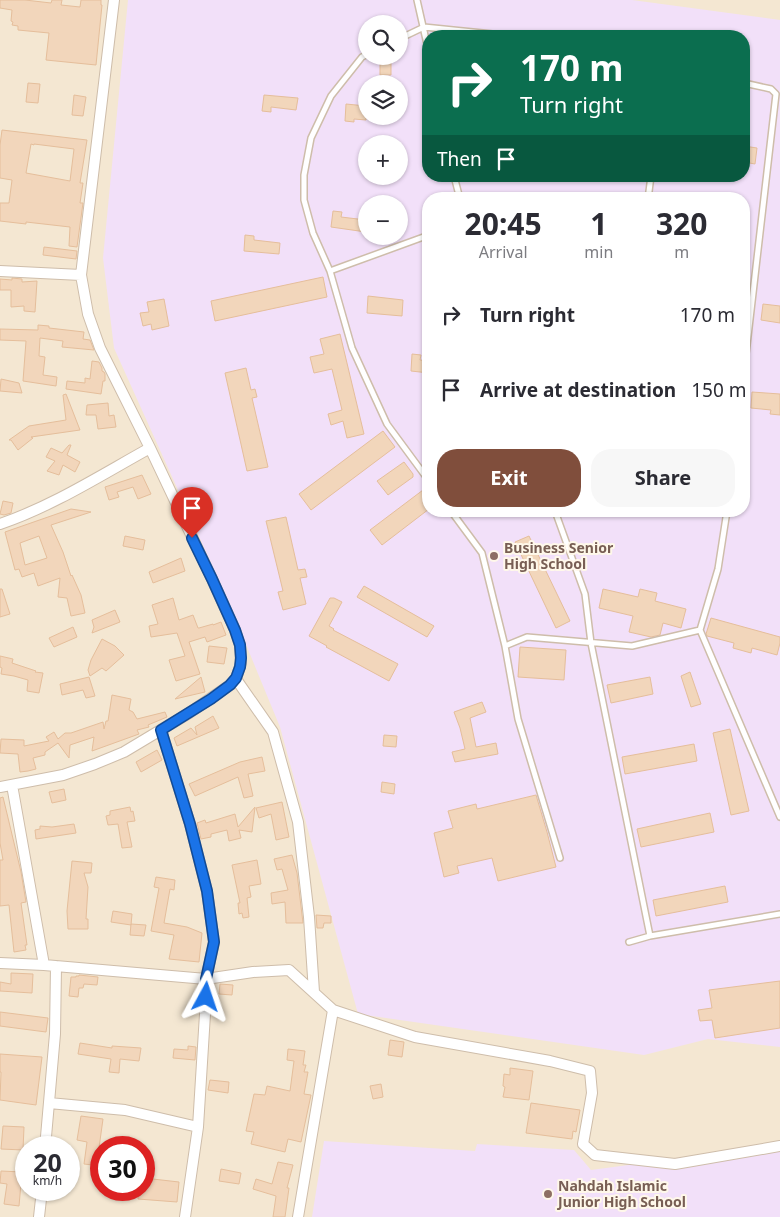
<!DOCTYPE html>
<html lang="en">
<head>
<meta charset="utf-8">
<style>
	:root { --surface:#fff; --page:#f7f7f7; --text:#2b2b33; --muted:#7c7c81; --accent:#804e3c }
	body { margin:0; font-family:"Noto Sans",sans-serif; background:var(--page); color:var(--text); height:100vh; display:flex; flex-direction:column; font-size:19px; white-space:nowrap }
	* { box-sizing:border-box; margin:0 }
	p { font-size:16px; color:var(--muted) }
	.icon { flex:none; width:28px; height:28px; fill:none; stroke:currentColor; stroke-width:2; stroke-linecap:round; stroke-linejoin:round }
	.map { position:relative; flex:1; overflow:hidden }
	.sheet { position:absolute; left:422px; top:192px; width:328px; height:325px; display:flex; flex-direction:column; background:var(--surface); border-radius:20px; box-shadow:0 1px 4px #0004 }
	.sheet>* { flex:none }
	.banner { position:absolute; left:422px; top:30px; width:328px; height:152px; border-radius:20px; box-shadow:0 1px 4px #0004; background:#0b6e4f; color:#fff; overflow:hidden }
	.buttons { position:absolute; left:358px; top:15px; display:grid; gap:10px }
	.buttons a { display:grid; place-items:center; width:50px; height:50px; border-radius:50%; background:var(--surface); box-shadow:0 1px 4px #0004; font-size:25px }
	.speed { position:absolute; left:15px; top:1136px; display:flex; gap:10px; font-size:25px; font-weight:700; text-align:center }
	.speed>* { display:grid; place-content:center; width:65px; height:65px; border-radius:50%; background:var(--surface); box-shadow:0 1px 4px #0004; line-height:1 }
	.speed small { font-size:12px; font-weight:400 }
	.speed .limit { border:8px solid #d22; background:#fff; color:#111 }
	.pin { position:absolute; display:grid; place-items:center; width:42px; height:42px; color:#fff; margin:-51px -21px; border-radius:50% 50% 50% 0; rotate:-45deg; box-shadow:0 0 5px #0007 }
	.pin .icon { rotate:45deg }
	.me { position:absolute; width:55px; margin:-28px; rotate:5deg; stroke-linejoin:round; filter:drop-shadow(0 0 4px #0008) }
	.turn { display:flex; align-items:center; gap:18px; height:105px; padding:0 15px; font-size:22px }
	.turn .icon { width:65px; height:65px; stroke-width:2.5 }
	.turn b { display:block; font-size:35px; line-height:42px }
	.then { display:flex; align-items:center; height:48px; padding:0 15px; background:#0003; gap:10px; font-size:19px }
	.eta { display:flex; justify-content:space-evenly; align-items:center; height:85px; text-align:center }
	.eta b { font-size:30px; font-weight:700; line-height:35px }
	.button { display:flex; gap:10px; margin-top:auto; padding:10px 15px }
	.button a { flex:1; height:58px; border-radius:20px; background:var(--accent); color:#fff; font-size:20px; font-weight:700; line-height:58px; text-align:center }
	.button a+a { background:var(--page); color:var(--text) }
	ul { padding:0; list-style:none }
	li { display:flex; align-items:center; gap:15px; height:75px; padding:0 15px }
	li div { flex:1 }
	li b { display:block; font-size:19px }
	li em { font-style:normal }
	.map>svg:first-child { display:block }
	.residential { fill:#f4e7d2; fill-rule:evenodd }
	.education { fill:#f2e0f9; fill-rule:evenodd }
	.building { fill:#f2d6bb; stroke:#e5be9b; fill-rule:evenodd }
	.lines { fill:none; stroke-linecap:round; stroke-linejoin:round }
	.lane-casing { stroke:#cebdaa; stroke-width:8 }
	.street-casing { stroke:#cebdaa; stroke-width:12 }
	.lane { stroke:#fff; stroke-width:5 }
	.street { stroke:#fff; stroke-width:10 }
	.route-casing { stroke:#114b97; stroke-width:12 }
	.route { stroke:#1a73e8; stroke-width:9 }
	.education-dot { fill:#8d6e63; stroke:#fff8ea; stroke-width:2 }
	.labels { text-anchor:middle; stroke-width:4; stroke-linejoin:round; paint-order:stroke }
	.education-label { font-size:14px; font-weight:bold; fill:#785e54; stroke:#fff8ea; text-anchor:start }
</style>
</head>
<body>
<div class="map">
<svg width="780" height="1217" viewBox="0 0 780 1217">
	<rect width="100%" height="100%" fill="#fcf5e3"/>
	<path class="residential" d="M0,0H780V1217H0ZM366,24H399V56H366ZM429,36H744V176H429ZM366,84H399V116H366ZM366,144H399V176H366ZM429,199H744V511H429ZM366,204H399V236H366ZM26,1148H69V1190H26ZM101,1148H144V1190H101Z"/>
	<path class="education" d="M128,0H632L780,20V1047L708,1039L644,1055L358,1014L280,727L228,601L114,348L103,258ZM366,24H399V56H366ZM429,36H744V176H429ZM366,84H399V116H366ZM366,144H399V176H366ZM429,199H744V511H429ZM366,204H399V236H366Z
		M324,1141L475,1151L477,1144L574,1150L591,1170L780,1145V1217H312Z"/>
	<path class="building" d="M0,0H25L51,3L52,0H62L61,5L80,7L81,0H101V5H102L96,65L46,60L49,33L18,30V26L12,25L13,22L11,21L12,10L0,8Z
		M380,56H391V75H380Z
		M28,83L40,84L38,103L26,102Z
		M74,95L86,97L83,116L72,115Z
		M264,95L298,98L296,110L271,107V112L262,111Z
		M346,104L366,106V120L354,119V122L345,121Z
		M2,130L87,140L80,183H83L80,203H83L77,247L69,246L70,227L26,222V224L0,221V203H9L12,180L0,178V145ZM31,144L34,145V144L74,149L70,181L26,173Z
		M744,146L757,148L755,164L744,162Z
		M333,211L342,212L341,217L366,220V232L331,227Z
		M245,235L254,236V240L280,243L279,254L244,251Z
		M44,247L77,251L76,259L43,255Z
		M323,277L327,297L215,321L211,301Z
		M12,278L22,279V282L37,281L35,312L24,311V306L11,307V290H0V279L12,280Z
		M368,296L403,300L402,316L367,313Z
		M164,299L169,326L152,330L151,324L143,326L140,313L149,312L147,302Z
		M763,304L780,306V323L761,320Z
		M38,325L49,326V328L84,332L83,339L90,340L94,350L62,347L63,341L40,338L39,356L45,357L43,375L57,377L56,386L23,381L26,341L0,340V329L38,330Z
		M340,334L364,434L347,438L343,421L331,425L328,414L342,410L332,369L314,373L310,357L324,354L320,339Z
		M412,354L421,355L420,360L429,361V373L411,371Z
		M92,361L99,362L102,368V371L104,372L105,374V381H103L101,394L66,389L67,381L85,383V378L90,379Z
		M246,368L251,390L255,389L257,397L252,398L268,467L247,471L225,373Z
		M1,379L19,383L22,393L0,391Z
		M752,392L780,394V415L770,414L771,410L751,408Z
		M66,394L80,430L31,437L33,438L18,450L11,440H9L29,426L66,420L63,395Z
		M108,403L109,416L114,415L116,427L98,429L96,415H86L87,405Z
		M383,431L395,447L311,510L299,494Z
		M69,445H71L67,455L80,462L75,472L63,465L59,475L47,471L55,461L46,457L51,448L62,453Z
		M404,462L413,474V477L388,495L377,481Z
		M142,475L151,494L138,499L133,487L117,492L119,497L109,500L105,487Z
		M423,490L429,497V509L382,545L370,530Z
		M3,501L13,503L11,513L4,515L0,514Z
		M71,509L91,512L51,525L63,552L71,576L72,575L81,595L85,613L71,616L67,598L58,597L60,578L38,586L34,573L22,577L19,569L15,570L5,532ZM39,536L47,558L25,565L20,543Z
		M286,517L298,570L305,569L307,577L300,578L306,604L283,610L278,592L283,591L266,521Z
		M125,536L145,540L143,550L123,546Z
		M529,536L570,621L556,628L515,542Z
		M181,558L185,571L153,583L149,572Z
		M364,586L434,626L427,637L357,597Z
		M0,589H2L10,614L0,617Z
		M603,589L638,597L640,589L657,593L655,601L686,609L681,628L663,623L660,635L651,637L629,632L633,616L599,608Z
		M173,598L179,620L193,615L198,628H199L213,624V625L221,622L226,635L207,642L205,637L189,642L200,674L176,681L169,660L185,656L177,633L151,637L149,626L158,624L152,605Z
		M330,598H334L342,602L329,626L334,629L333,630L398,664L389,681L326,647L327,646L309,636Z
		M115,610L120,622L92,633L94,627L92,620Z
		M711,618L780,637V643L777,655L752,648L751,653L733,648L734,643L707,636L706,634Z
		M73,627L77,637L54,647L49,638Z
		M102,639L115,646L124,655L106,671L102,668L90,676L88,670L91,660Z
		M209,646L227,648L224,664L207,662Z
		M520,647L566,650L564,680L518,677Z
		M0,656L13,659L12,663L36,671L35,672L43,673L39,693L27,691L28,680L14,676L1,674L2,668L0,667Z
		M690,672L701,704L691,707L681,676Z
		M89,677L95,696L86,698L83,690L62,695L60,684Z
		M201,677L205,692L175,699Z
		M650,677L653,694L611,703L607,685Z
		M112,695L131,699L129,710L133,712L137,719L165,712L167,717L148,725L149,727L137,730L139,734L92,751L94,737L70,745L69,758L58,743L45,752V755L33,758L36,769L28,771L20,772L18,754L0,753L1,739L24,740V746L49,741L46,737L54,732L58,739L65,733H71L103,722L104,729L106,721H108Z
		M482,702L486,712L470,718L476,747L496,743L498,754L455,762L452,752L465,749L460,728L454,712Z
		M213,716L219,728L177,746L174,738L191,728L197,735L195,727Z
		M730,729L749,811L731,815L713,733Z
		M384,735L397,736L396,747L383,746Z
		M694,744L697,761L625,774L622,757Z
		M157,750L162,760L141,772L136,762Z
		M262,757L265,771L248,774L253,796L244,798L238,777L195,796L189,784L240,762Z
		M382,782L395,784L394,794L381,792Z
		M64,789L66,800L52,803L49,792Z
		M536,795L547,832L556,867L498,881L492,858L457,866L459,873L444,877L434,833L453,828L448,811L476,804L477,809Z
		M3,797L21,872L26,902L21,903L27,945H25L26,950L14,952L9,905L0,906V860H3L0,843V798Z
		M282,802L289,837L276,840L271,814L259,818L256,808Z
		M130,807L131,812L133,811L135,821L127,822L132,847L122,848L118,824L108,825L106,816L110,815V811Z
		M255,807L252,832L239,830L241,838L229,841L227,830L211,834V837L201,839L197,823L205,820L206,823L235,814L238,827Z
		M710,813L714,832L641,847L637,829Z
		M74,824L76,833L36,839L35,830L40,829V826L52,827Z
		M292,855L297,873L303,923H286L285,902L272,904L271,893L288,890L282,869L277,870L274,859Z
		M257,860L261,884L249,886L251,897L247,898L249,917L243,918L242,913L239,914L238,903H240L232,865Z
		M72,861L92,863L91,873H84L88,887L86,919H88V929H68L67,911Z
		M156,877L175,880L174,890L170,889L164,923L187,927L202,933L199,962L169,959L174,935L151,931L159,888L154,887Z
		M725,886L728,902L656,916L653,900Z
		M113,911L132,914L131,925L111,922Z
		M316,915L331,916V923H324L323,928H317Z
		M131,924L146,925L144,936L130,935Z
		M11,973L33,974L32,993L0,991V982L11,984Z
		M79,975L98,977L97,985L84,984L83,988H79L78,997L69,996L71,977H76V976H79Z
		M780,981V1028L715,1038L712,1020L700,1021L698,1010L712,1008L709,990Z
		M220,984L233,985L232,995L219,994Z
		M0,1012L48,1018L46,1032L0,1026Z
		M390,1040L404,1042L402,1057L388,1055Z
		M80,1043L112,1048V1046L141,1048L139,1061L120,1059L119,1073L109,1072L111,1059L78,1054Z
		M188,1046L196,1047L195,1060L173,1058L174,1049L188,1050Z
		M288,1049L305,1051L303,1065H306L304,1072H308L304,1094L311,1095L301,1142L288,1139L285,1152L251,1144L254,1132L246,1131L254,1094L265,1095L267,1086L290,1091L294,1061L287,1060Z
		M0,1054L42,1057L36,1105L0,1100L1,1072H0Z
		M510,1068L533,1071L529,1100L503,1097L505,1087L503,1086L504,1074L510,1075Z
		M210,1080L229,1082L228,1093L208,1090Z
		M381,1084L383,1097L373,1099L370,1086Z
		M531,1103L580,1110L576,1132L573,1131L572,1139L526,1133Z
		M81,1116L103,1119L98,1155H101V1166L84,1164L87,1142L77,1140Z
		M3,1126L24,1127L23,1150L1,1149Z
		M278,1162L293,1165L287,1188H289L285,1217H273L276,1196L253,1189L256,1179L272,1184Z
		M221,1169L241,1173L239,1184L219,1181Z
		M1,1171L22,1172L19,1206L4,1204L7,1184L0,1183Z
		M144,1178L179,1182L177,1202L138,1199L139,1190H144Z"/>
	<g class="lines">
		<defs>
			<path id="lane" d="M417,0L429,53
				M399,39L424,27L512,36
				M366,55L362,57L331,96L311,138L304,175V200L313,233L330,271L352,348L387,424L429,481
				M744,83L771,89L776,94L744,371
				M454,176L460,199
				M648,199L651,176
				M330,271L429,235
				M451,511L482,553L505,646L518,719L560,858
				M555,511L585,594L591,643L650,936
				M727,511L718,569L700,630L780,817
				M505,646L527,637L632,646L700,630
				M629,942L650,936L780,914"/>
			<path id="street" d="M0,271L81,275
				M0,524C53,506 101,475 150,448
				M236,679L273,732L298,822L309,917L314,992
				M161,730L190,824L207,891L214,942L206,979L205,1014L198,1127L185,1217
				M12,785L44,965
				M0,787L63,775L95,764L124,752L189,713L230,685L236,679L241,663L240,645L235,630L212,579L150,448L100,348L88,314L81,275L114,0
				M0,963L44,965L206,979L253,972L289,970L333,1010L415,1037L550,1061L590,1071L592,1093L583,1144L595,1155L675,1164L780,1146
				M49,1103L125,1110L198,1127
				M45,1148L55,1034L56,966
				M39,1217L42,1190
				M298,1217L333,1010"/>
		</defs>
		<use href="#lane" class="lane-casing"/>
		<use href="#street" class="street-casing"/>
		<use href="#lane" class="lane"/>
		<use href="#street" class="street"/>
	</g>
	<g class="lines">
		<defs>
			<path id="route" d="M192,538L212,579L235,630L240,645L241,658L240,667L236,678L230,685L211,699L161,730L190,824L207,891L214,942L206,979V997"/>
		</defs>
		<use href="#route" class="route-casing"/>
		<use href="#route" class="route"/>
	</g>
	<g class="education-dot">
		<circle cx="494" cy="556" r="5"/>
		<circle cx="548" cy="1194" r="5"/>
	</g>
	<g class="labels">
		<g class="education-label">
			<text x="504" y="553">Business Senior<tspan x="504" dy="16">High School</tspan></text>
			<text x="558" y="1191">Nahdah Islamic<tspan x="558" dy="16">Junior High School</tspan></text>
		</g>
	</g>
</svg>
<div class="buttons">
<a><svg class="icon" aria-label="search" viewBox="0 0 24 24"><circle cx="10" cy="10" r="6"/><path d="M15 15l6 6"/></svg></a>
<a><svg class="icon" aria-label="layers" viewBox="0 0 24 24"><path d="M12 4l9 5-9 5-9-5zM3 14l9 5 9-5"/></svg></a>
<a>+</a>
<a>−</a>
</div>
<div class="speed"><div>20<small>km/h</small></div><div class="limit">30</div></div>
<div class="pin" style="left:192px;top:538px;background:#d93025"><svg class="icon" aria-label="arrive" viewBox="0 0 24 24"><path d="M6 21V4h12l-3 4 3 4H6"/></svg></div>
<svg class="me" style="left:206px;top:997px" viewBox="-20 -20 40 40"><path d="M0-17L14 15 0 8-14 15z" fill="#1a73e8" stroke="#fff" stroke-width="4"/></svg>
<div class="banner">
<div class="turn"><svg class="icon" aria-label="right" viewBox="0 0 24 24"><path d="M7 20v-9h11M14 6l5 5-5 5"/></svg><div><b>170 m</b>Turn right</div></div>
<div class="then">Then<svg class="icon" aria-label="arrive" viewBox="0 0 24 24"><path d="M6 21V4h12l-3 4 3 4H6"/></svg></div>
</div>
<section class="sheet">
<div class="eta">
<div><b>20:45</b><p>Arrival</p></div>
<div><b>1</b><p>min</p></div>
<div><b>320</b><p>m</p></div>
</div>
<ul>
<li><svg class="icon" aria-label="right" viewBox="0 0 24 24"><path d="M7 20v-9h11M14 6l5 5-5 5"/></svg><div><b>Turn right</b></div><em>170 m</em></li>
<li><svg class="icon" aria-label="arrive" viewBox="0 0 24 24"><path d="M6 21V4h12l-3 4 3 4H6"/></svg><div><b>Arrive at destination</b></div><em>150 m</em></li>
</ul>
<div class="button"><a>Exit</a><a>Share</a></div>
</section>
</div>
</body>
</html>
